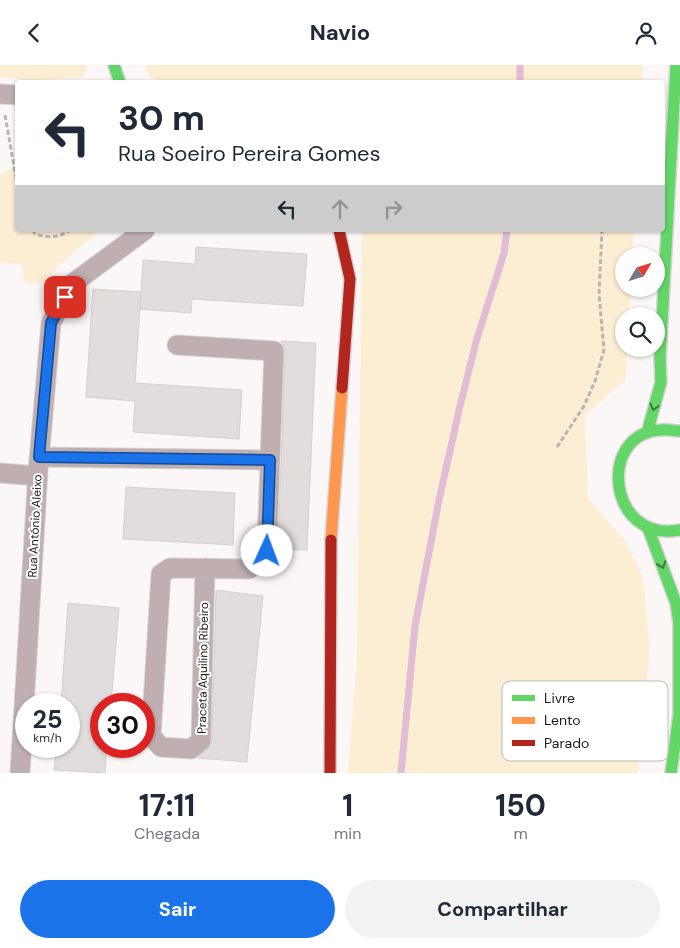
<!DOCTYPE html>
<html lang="pt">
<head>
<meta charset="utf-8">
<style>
	:root { --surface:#fff; --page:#f2f2f3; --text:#1f2937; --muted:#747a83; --accent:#1a73e8 }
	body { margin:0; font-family:"DM Sans",sans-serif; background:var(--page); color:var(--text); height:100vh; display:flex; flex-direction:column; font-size:19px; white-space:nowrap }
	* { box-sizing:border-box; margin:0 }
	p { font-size:16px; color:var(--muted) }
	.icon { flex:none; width:28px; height:28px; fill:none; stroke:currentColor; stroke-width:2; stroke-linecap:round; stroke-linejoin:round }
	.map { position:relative; height:708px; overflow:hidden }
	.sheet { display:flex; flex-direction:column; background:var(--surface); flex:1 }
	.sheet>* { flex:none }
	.hud { position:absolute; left:15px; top:15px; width:650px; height:152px; border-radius:5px; box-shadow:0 1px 4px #0004; background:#fff; color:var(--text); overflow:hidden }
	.needle { width:32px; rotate:52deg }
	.controls { position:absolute; left:615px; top:182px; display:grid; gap:10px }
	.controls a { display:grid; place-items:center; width:50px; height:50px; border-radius:50%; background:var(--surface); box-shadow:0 1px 4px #0004; font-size:25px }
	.speed { position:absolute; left:15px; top:628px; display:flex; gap:10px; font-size:25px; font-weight:700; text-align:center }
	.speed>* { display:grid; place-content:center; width:65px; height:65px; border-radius:50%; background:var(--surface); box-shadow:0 1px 4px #0004; line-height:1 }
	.speed small { font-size:12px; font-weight:400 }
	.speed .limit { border:8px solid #d22; background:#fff; color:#111 }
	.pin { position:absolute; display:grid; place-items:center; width:42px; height:42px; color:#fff; margin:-21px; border-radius:10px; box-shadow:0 2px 8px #0006 }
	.me { position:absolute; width:55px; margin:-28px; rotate:2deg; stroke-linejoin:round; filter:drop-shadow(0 0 4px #0008) }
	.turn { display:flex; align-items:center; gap:18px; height:105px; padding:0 20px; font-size:22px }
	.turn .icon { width:65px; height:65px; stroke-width:2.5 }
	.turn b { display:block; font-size:35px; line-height:42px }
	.lanes { display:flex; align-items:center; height:48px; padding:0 20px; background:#0003; justify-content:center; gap:25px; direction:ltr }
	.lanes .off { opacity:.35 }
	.eta { display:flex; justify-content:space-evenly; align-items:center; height:85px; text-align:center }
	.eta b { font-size:30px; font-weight:700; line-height:35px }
	.cta { display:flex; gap:10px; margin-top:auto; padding:10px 20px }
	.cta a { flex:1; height:58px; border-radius:30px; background:var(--accent); color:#fff; font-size:20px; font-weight:700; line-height:58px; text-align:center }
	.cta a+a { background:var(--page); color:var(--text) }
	header { display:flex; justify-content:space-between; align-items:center; height:65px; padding:0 20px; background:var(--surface); font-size:22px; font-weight:700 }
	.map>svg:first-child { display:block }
	.green { fill:#fceed2 }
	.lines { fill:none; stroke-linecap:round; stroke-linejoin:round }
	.stream { stroke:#e2bcd4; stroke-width:7 }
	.building { fill:#e0dddc; stroke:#d3d0cf }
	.street-casing { stroke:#d6d4d3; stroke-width:21 }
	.fast-casing { stroke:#d6d4d3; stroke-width:14 }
	.slow-casing { stroke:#d6d4d3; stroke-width:14 }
	.jam-casing { stroke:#d6d4d3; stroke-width:14 }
	.path { stroke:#bdb2b4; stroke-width:3; stroke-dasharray:5 2.5; stroke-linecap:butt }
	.street { stroke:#bfafb1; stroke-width:19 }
	.fast { stroke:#63d668; stroke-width:11 }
	.slow { stroke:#ff974d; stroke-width:11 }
	.jam { stroke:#b3261e; stroke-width:11 }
	.oneway { stroke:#3f7840 }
	.route-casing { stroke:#114b97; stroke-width:12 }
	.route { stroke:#1a73e8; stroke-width:9 }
	.labels { text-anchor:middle; stroke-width:4; stroke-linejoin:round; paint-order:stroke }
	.street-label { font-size:12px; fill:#1b1918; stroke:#fff }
	.key { fill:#fff; stroke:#bbbaba; stroke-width:1 }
	.key-label { font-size:14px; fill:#1b1918 }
</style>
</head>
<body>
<header><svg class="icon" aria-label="back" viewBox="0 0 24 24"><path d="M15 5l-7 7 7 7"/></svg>Navio<svg class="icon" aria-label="person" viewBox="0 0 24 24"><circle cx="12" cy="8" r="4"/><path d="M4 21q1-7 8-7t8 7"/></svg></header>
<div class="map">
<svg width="680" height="708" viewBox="0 0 680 708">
	<rect width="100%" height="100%" fill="#fbf7f6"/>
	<path class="green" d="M0,0H88L83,12L32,16L0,12Z
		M145,0H643L642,18H234C212,10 164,26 149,11C147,9 146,3 145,0Z
		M17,100L18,165H100L59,200L44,217L25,219L22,199L0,198V110Z
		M362,165H634L632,191H624V224H631L629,251H624V284H627L626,314L585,350L588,433L625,476L643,512L650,586L638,708H348L357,596Z"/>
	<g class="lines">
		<path class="stream" d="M520,18V0
			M401,708L415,561L439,435L460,341L476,277L504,188L507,165"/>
	</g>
	<path class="building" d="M196,182L307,189L303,241L192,234L191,248L140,244L143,195L195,199Z
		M93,224L141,227L135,318L242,325L239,374L133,367L135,336L86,332Z
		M281,276L316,278L307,485L278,484L285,286Z
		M126,422L235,428L233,480L123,474Z
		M216,525L263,531L247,697L198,693L208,684L212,676Z
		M68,538L119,543L111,639H101V681H107L105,708L54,705L57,681H69V639H61Z"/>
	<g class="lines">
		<defs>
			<path id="street" d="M0,29L18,30
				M177,280L274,286L270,395
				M39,392L270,395L267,486L249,504L170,503L161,509L151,671L161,682L191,684L201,676L205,503
				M0,408L38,411
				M20,708L38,406L51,258L72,219L145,165"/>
			<path id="fast" d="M114,0L120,18
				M680,366C674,366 667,364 661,365C596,368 608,479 680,465
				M647,368L661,317L660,294L676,0
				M648,463L676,538L679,559V649L671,708"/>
			<path id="slow" d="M331,475L342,323"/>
			<path id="jam" d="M339,165L350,214L342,323
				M330,708L331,475"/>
		</defs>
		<use href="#street" class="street-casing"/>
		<use href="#fast" class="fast-casing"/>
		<use href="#slow" class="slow-casing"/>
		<use href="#jam" class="jam-casing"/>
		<path class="path" d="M5,50L18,124
			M33,165L35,169C47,173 60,173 70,165
			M557,382L584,341L595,316L604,285L599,229L602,165"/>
		<use href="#street" class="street"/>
		<use href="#fast" class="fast"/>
		<use href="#slow" class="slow"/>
		<use href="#jam" class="jam"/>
	</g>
	<defs><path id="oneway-chevron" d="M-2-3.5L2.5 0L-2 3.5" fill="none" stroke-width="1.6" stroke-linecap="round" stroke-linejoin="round" transform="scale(1.25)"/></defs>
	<g class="oneway">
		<use href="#oneway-chevron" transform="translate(654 342) rotate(105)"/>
		<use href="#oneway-chevron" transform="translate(662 500) rotate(70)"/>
	</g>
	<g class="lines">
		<defs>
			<path id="route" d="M65,232L51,258L39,392L270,395L267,486"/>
		</defs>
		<use href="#route" class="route-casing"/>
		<use href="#route" class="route"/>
	</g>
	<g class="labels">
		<g class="street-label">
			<text transform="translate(35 461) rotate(-87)" y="4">Rua António Aleixo</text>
			<text transform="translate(203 603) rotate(-89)" y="4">Praceta Aquilino Ribeiro</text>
		</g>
	</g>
	<rect x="502" y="616" width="166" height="80" rx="8" class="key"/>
	<rect x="512" y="630" width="23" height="6" fill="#63d668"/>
	<rect x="512" y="652" width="23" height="7" fill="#ff974d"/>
	<rect x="512" y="675" width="23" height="6" fill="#b3261e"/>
	<g class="key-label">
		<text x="544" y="638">Livre</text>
		<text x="544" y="660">Lento</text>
		<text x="544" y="683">Parado</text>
	</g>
</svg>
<div class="controls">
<a><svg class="needle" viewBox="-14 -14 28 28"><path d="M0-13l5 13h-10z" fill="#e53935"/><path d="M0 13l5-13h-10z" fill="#747a83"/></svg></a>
<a><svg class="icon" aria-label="search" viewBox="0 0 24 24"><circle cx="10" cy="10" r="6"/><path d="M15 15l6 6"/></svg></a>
</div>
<div class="speed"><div>25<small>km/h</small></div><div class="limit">30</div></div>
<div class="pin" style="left:65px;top:232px;background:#d93025"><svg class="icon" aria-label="arrive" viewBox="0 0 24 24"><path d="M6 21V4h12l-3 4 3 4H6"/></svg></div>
<svg class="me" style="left:267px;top:486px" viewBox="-20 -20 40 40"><circle r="19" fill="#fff"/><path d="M0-13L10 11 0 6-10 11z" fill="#1a73e8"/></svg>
<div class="hud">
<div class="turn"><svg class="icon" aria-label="left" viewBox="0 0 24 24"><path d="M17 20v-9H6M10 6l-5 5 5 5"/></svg><div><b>30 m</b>Rua Soeiro Pereira Gomes</div></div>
<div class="lanes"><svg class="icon" aria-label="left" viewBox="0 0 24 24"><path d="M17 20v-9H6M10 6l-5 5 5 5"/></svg><svg class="icon off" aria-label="ahead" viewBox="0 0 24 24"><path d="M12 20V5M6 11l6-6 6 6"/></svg><svg class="icon off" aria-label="right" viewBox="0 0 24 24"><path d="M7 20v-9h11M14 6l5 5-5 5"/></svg></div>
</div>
</div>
<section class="sheet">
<div class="eta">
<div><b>17:11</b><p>Chegada</p></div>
<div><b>1</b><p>min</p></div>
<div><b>150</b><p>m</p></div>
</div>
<div class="cta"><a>Sair</a><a>Compartilhar</a></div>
</section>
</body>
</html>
